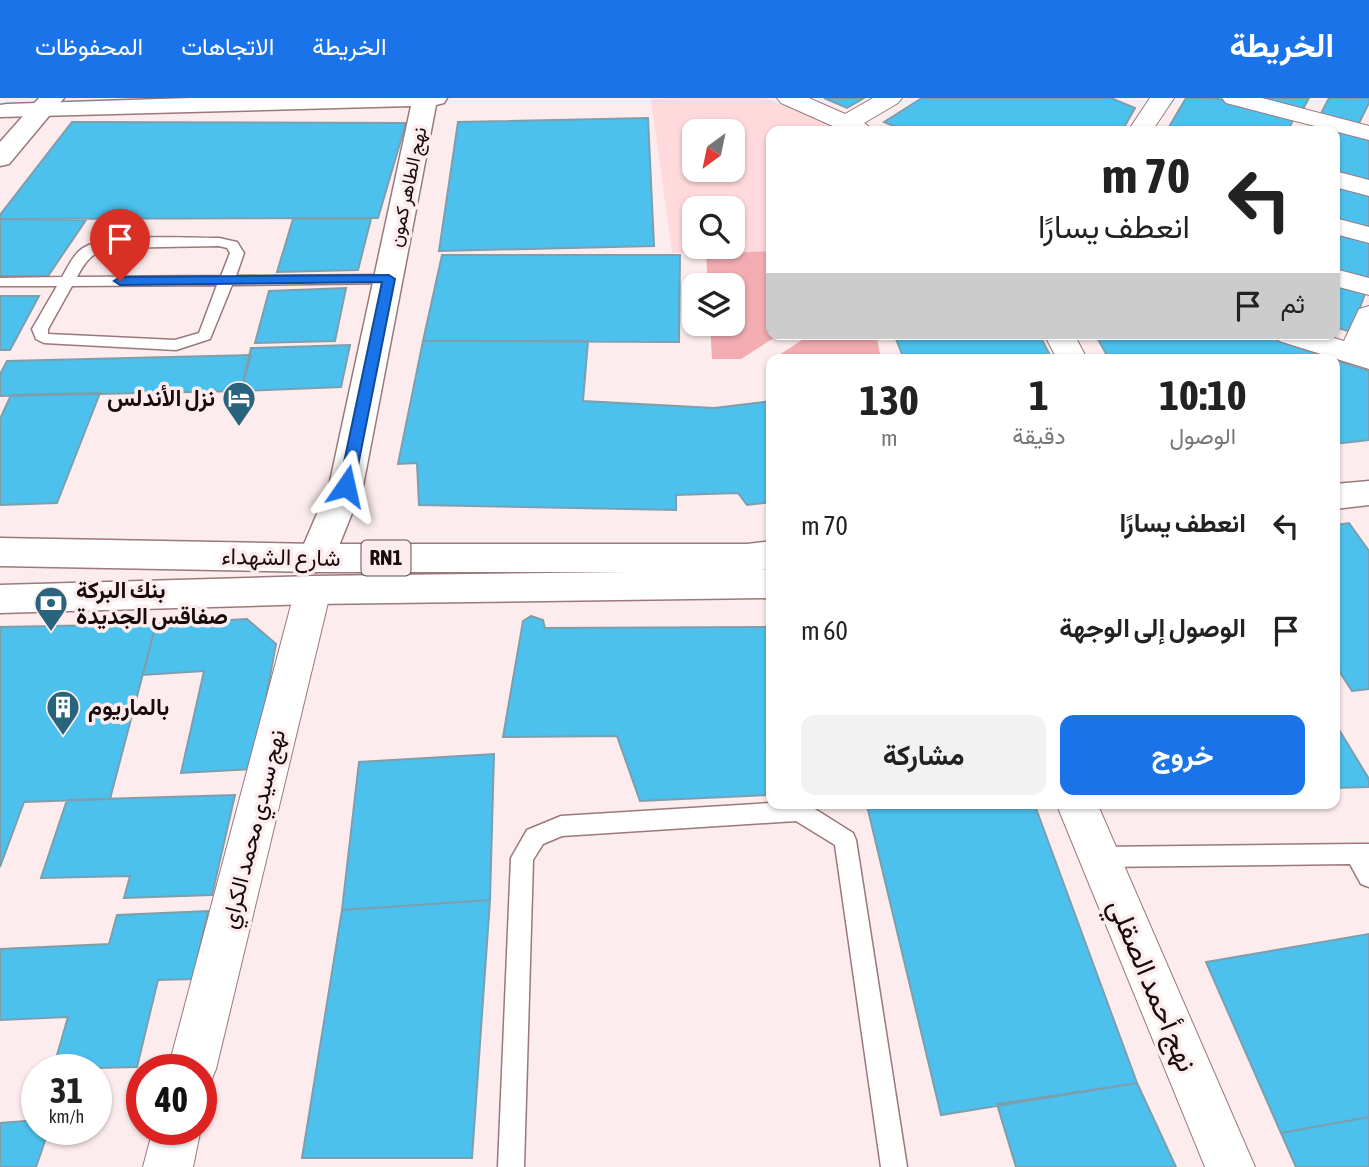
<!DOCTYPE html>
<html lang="ar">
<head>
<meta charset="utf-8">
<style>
	:root { --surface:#fff; --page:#f2f2f2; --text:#222; --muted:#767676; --accent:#1a73e8 }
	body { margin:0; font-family:"Asap Condensed",Vazirmatn,sans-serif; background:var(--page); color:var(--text); direction:rtl; height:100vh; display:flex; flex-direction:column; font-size:26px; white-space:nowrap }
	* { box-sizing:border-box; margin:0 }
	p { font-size:23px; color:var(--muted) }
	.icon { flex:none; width:38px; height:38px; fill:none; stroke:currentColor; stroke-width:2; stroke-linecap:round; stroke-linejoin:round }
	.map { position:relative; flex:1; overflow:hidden; direction:ltr }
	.drawer { position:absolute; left:766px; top:256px; width:574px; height:455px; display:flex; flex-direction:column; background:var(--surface); border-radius:14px; box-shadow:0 2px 5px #0004; direction:rtl }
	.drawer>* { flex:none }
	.guide { position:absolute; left:766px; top:28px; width:574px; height:214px; border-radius:14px; box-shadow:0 2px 5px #0004; direction:rtl; background:#fff; color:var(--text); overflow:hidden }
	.needle { width:46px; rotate:213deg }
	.controls { position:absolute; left:682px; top:21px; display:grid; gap:14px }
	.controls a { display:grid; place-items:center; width:63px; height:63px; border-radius:14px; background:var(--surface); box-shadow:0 2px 5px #0004; font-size:35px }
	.speed { position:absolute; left:21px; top:956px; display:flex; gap:14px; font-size:35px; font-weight:700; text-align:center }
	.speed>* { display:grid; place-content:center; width:91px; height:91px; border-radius:50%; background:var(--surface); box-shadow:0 2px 5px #0004; line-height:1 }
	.speed small { font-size:18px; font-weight:400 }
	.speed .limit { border:10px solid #d22; background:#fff; color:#111 }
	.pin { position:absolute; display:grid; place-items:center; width:60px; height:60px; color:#fff; margin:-72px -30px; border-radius:50% 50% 50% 0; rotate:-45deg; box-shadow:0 0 7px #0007 }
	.pin .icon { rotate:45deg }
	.me { position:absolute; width:77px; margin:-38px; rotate:11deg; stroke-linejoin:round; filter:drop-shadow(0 0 5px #0008) }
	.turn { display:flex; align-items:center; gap:24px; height:147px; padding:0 35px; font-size:32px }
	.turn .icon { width:91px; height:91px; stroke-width:2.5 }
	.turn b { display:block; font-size:49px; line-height:60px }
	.then { display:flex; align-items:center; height:66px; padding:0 35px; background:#0003; gap:14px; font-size:26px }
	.eta { display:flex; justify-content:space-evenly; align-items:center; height:119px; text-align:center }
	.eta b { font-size:42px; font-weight:700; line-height:49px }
	.button { display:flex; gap:14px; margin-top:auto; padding:14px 35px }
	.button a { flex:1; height:80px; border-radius:14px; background:var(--accent); color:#fff; font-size:28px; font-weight:700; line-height:80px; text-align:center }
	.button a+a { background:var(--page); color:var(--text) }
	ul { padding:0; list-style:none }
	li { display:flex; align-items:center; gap:21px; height:105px; padding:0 35px }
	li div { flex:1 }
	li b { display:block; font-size:26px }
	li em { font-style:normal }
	header { display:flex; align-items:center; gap:42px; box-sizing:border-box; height:98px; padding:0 35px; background:var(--accent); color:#fff }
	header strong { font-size:33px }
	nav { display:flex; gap:38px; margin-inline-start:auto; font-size:24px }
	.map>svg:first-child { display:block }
	.built { fill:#ffd9dc; fill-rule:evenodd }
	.green { fill:#f2acb2 }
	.building { fill:#4dc1ee; stroke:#7d9ead; stroke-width:2 }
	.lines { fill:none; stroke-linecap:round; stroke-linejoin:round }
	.service-casing { stroke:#9a787b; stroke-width:3 }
	.minor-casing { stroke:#9a787b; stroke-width:2 }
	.tertiary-casing { stroke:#9a787b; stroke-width:3 }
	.secondary-casing { stroke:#9a787b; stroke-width:3 }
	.primary-casing { stroke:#9a787b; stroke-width:3 }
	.service { fill:#fff; fill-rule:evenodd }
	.minor { fill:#fff; fill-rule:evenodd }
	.tertiary { fill:#fff; fill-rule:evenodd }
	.secondary { fill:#fff; fill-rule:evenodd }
	.primary { fill:#fff; fill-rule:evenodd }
	.route { fill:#1a73e8; stroke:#114b97; stroke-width:2 }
	.labels { text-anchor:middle; stroke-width:7; stroke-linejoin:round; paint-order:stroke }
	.far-street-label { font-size:19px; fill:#170b0c; stroke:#fceced }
	.shield { fill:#fceced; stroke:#5c4e50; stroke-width:2 }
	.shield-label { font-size:21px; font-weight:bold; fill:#170b0c }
	.poi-label { font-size:23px; font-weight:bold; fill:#170b0c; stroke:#fceced; text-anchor:start }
	.street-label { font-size:23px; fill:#170b0c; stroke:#fceced }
	.near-street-label { font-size:28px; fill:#170b0c; stroke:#fceced }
</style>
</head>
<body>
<header>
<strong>الخريطة</strong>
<nav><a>الخريطة</a><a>الاتجاهات</a><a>المحفوظات</a></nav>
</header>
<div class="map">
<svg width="1369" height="1069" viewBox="0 0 1369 1069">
	<rect width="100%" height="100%" fill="#fceced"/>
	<path class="built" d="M684,0H765L843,33H772V153L672,155L651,1ZM695,33H733V72H695ZM695,110H733V149H695Z"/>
	<path class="green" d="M772,153V236H780L741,261H712L710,226H733V187H708L706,156Z
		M811,236H876L881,261H773Z"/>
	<path class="building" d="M824,0H864L847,10Z
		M922,0H1111L1135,10L1122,33H905L884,24Z
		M1186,0H1215L1294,20L1288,33H1183L1169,29Z
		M1260,0H1309L1303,11Z
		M1329,0H1369V5L1357,29L1319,19Z
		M648,20L654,148L439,153L458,24Z
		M72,24L406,25L378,120L0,121V117Z
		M1315,24L1369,38V83L1335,73V33H1311Z
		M1335,85L1369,94V131L1335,121Z
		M0,121L86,122L48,178H0Z
		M293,121H371L358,172L277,174Z
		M1335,134L1369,143V175L1366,183L1335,174Z
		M442,157H680L679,244L423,243Z
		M1335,184L1366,193L1351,234L1335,229Z
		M346,190L335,243L255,245L269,193Z
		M0,198H39L10,252H0Z
		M894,236H1039L1052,261H904Z
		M1095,236H1259L1332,261H1109Z
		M423,243H588L583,303L714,310L772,303V404L747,407L738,395L676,397V412L419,407L417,365L398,366Z
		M350,247L341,289L241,293L251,250Z
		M251,257L241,293L0,298V276L7,263Z
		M1335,262L1369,273V342L1335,346Z
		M100,295L57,405L0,407V321L11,297Z
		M1349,425L1369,453V591L1352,593L1335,567V427Z
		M531,518L543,522L545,530L772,529V645L766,646L770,697L640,703L617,638L503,639L523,523Z
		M247,521L276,546L253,671L181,675L204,573L143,577L156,526Z
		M156,526L110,701L24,704L0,769V529Z
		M1335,625L1369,681V689L1335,690Z
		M494,656L490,802L342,812L359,664Z
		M235,697L212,797L124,800L130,778L41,780L67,702Z
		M901,705H1034L1137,985L941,1017L867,708Z
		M490,802L472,1060H302L342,812Z
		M208,813L193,881L158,882L137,969L53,971L68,919L0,922V851L109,846L117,817Z
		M1369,836V1019L1281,1035L1206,864Z
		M1137,985L1176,1069H1016L997,1006Z
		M1369,1019V1069H1296L1281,1035Z
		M37,1022V1031H49L36,1069H0V1025Z"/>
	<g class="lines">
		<defs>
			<path id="service" d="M219,140L237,144L244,155L236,178L389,177L396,181L389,185L232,187L210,241L176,252L44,245L36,241L32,231L57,188H0V180L62,179C69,167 75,152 89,147C116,136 187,140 219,140ZM219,148L227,150L230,155L221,178L77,179C85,164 91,155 109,150ZM217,187L199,235L175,242L48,236V231L72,188Z
				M772,705L807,706L853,735L856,742L907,1069H881L835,747L796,723L562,738L543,746L533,762L524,1069H498L511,760L527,732L561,718Z
				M1356,746H1369V789L1361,786L1350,766L1099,769L1091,766L1088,759L1091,752L1099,749Z"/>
			<path id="minor" d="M777,0H809L845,16L873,0H902L898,5L864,25L875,33H844L781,5Z
				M1150,0H1174L1152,33H1128Z
				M1222,0H1262L1369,28V42L1226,5Z
				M1335,73L1369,82V98L1335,89Z
				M1335,120L1369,129V145L1335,136Z
				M1335,171L1369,180V197L1335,188Z
				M1369,208V271L1279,243L1275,236H1321L1344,243L1359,211Z
				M1044,236H1074L1087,261H1057Z
				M313,478L326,482L331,492L216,971L209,988L201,991V971H168L295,492L300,482Z
				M1056,705H1097L1255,1069H1205Z
				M153,1031L201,1030L193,1069H143Z"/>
			<path id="tertiary" d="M191,0H447L444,5L436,7L363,388L334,460L329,470L316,474L303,470L298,460L329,388L411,8L0,19V7L7,6Z"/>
			<path id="secondary" d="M39,0H64L9,66L0,68V44Z"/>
			<path id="primary" d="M1369,383V407L1335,411V386Z
				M0,440L316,446H747L772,443V471L761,472H772V500L313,506L0,515V487L313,478L627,474H316L0,468Z"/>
		</defs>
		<use href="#service" class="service-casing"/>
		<use href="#minor" class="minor-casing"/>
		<use href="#tertiary" class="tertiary-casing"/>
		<use href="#secondary" class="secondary-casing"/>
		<use href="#primary" class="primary-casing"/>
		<use href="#service" class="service"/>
		<use href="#minor" class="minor"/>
		<use href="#tertiary" class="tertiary"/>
		<use href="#secondary" class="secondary"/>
		<use href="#primary" class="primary"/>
	</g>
	<path class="route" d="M389,177L395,181L354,388L346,393L339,388L382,184L120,187L114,183L120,179Z"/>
	<defs>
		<symbol id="hotel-pin" viewBox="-11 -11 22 30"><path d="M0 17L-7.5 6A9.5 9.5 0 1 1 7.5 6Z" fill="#29647c" stroke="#fceced"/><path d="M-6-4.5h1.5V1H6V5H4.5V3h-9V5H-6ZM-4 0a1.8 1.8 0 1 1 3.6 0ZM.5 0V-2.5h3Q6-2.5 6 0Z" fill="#fff"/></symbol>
		<symbol id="bank-pin" viewBox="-11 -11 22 30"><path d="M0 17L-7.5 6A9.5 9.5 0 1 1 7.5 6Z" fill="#29647c" stroke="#fceced"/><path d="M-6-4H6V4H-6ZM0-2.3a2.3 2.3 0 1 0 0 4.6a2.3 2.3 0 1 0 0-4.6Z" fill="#fff"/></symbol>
		<symbol id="building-pin" viewBox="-11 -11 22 30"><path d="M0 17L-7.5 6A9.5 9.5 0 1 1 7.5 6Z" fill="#29647c" stroke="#fceced"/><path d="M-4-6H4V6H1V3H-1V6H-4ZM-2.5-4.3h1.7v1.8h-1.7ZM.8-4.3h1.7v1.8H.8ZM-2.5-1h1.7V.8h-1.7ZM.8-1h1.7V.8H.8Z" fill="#fff"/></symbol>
	</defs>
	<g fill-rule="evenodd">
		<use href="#hotel-pin" x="220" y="281" width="38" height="52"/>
		<use href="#bank-pin" x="32" y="486" width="38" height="52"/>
		<use href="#building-pin" x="44" y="590" width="38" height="52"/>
	</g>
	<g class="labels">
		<g class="far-street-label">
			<text transform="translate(407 89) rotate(-78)" y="7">نهج الطاهر كمون</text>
		</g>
		<rect class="shield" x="361.5" y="442.5" width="49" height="35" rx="5"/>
		<g class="shield-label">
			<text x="386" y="467">RN1</text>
		</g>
		<g class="poi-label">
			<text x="215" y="308" text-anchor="end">نزل الأندلس</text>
			<text x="76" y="500">بنك البركة<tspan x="76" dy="26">صفاقس الجديدة</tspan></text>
			<text x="88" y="617">بالماريوم</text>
		</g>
		<g class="street-label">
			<text transform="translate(281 459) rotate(1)" y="8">شارع الشهداء</text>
			<text transform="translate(253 731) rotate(-76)" y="8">نهج سيدي محمد الكراي</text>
		</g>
		<g class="near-street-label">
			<text transform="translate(1153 887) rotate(67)" y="10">نهج أحمد الصقلي</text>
		</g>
	</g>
</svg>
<div class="controls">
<a><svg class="needle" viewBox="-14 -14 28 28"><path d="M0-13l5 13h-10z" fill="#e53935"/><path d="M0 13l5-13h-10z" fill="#767676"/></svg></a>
<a><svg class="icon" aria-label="search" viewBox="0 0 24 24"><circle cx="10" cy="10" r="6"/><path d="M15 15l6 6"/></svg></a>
<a><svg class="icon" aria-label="layers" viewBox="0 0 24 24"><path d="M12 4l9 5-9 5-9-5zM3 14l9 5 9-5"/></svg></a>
</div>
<div class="speed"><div>31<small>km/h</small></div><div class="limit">40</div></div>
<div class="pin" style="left:120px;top:183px;background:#d93025"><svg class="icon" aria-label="arrive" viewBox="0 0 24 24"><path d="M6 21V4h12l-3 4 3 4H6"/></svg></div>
<svg class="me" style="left:346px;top:388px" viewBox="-20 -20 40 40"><path d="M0-17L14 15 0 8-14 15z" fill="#1a73e8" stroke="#fff" stroke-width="4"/></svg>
<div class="guide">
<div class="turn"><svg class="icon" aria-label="left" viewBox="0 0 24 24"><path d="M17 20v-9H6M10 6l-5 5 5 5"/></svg><div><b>70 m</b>انعطف يسارًا</div></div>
<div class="then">ثم<svg class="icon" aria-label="arrive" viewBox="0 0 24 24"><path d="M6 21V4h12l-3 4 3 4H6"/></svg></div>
</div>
<section class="drawer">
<div class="eta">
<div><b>10:10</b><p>الوصول</p></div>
<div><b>1</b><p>دقيقة</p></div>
<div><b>130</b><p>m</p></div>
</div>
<ul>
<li><svg class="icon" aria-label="left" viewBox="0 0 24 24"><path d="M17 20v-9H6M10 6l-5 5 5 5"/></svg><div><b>انعطف يسارًا</b></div><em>70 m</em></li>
<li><svg class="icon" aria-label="arrive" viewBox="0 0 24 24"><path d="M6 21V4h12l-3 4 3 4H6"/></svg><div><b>الوصول إلى الوجهة</b></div><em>60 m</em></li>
</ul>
<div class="button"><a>خروج</a><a>مشاركة</a></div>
</section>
</div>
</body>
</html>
